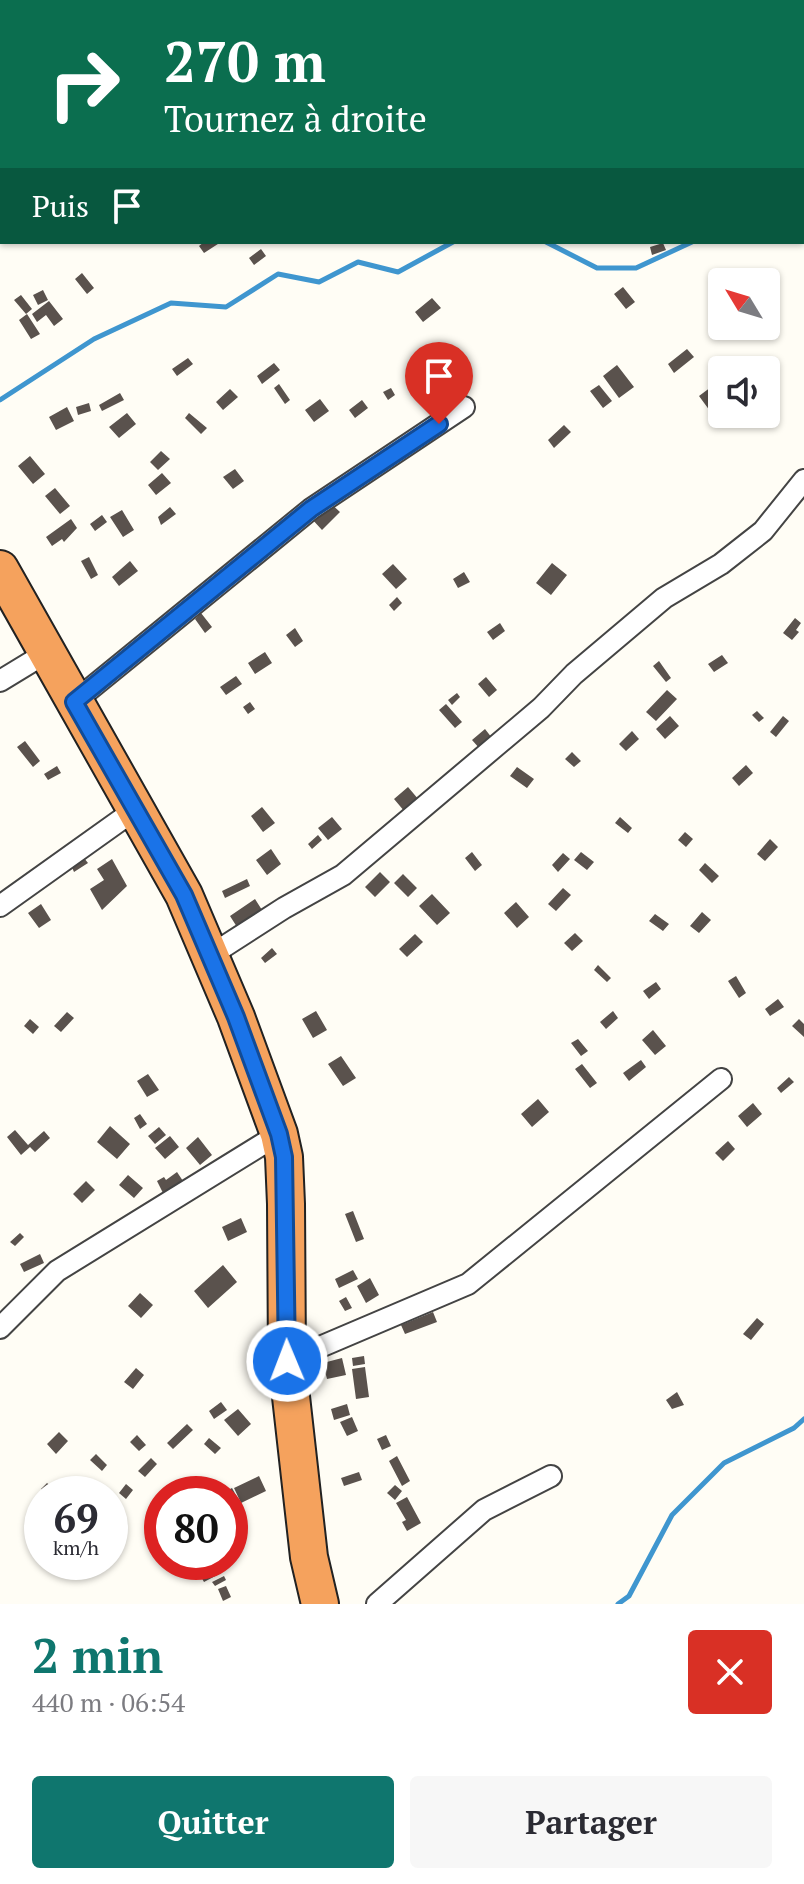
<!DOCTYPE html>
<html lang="fr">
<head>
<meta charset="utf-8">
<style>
	:root { --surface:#fff; --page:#f7f7f7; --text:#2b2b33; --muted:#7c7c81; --accent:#0f766e }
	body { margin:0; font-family:"PT Serif",serif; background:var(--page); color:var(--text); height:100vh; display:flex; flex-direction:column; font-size:30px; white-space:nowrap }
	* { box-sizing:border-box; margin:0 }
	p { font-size:26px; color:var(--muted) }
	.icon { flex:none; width:44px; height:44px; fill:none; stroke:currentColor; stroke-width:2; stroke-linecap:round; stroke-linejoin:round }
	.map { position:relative; height:1604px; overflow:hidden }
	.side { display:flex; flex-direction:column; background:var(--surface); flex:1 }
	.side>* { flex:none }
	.guide { position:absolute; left:0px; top:0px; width:804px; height:244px; box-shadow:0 2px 6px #0004; background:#0b6e4f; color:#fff; overflow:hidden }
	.needle { width:52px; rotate:308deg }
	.tools { position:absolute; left:708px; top:268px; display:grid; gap:16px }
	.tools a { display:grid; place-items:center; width:72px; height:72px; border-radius:8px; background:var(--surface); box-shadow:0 2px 6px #0004; font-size:40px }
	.speed { position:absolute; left:24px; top:1476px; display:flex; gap:16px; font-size:40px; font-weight:700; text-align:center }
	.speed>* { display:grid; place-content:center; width:104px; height:104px; border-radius:50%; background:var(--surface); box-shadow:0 2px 6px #0004; line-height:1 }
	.speed small { font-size:20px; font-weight:400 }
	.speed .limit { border:12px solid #d22; background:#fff; color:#111 }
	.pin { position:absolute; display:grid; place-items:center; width:68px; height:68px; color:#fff; margin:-82px -34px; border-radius:50% 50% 50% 0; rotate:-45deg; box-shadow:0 0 8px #0007 }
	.pin .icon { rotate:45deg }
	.me { position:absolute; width:88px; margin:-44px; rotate:359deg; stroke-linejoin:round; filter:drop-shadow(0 0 6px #0008) }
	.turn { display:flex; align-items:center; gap:28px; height:168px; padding:0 32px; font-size:36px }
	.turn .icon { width:104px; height:104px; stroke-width:2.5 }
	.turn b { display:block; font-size:56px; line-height:68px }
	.then { display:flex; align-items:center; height:76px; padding:0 32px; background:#0003; gap:16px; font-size:30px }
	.round { display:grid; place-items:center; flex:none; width:84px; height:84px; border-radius:8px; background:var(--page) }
	.headline { display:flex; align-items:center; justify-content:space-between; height:136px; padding:0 32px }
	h1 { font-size:48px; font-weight:800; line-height:60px; color:var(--accent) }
	.cta { display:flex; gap:16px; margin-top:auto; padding:16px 32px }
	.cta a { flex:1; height:92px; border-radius:8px; background:var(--accent); color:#fff; font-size:32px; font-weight:800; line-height:92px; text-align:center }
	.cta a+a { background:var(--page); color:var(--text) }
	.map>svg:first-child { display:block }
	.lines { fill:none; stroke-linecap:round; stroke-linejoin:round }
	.stream { stroke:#3f96cf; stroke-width:5 }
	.building { fill:#5a524d }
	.street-casing { stroke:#444; stroke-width:24 }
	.highway-casing { stroke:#222; stroke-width:40 }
	.street { stroke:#fff; stroke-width:20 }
	.highway { stroke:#f5a25d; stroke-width:36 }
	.route-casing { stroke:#114b97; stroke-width:20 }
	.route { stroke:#1a73e8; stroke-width:14 }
</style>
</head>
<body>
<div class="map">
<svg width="804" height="1604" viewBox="0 0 804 1604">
	<rect width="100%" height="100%" fill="#fffdf5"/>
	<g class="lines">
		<path class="stream" d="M802,205L804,204
			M546,242L597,268H636L692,242
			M0,400L94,339L171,303L226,307L278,274L319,282L358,262L398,272L453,242
			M618,1604L629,1596L672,1515L724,1463L794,1428L804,1419"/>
	</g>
	<path class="building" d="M204,242H221L204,253L199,246Z
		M663,243L666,250L652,255L650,247Z
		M261,249L266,256L254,265L249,258Z
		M755,269L760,278L752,282H729Z
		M82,273L94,288L87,294L75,279Z
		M623,287L635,302L626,309L614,294Z
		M43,290L48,300L38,305L33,295Z
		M21,295L32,309L26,314L14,300Z
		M432,298L441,308L423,322L415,312Z
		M49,301L63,319L54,326L46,315L37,322L32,314Z
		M27,314L40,334L31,339L19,320Z
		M687,349L694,357L674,373L668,364Z
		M436,353L451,379L434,388L420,363Z
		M188,358L193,364L177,376L172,369Z
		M274,363L280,370L262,384L257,376Z
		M617,365L634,387L619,398L603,376Z
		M279,384L290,400L285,404L274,388Z
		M715,384L722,395V402L710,411L699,396Z
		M599,385L612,401L603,408L590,391Z
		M391,388L395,395L388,400L383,392Z
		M230,389L238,397L223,410L216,402Z
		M120,393L124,400L102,411L99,405Z
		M320,399L329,411L314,422L305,410Z
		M362,400L368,408L355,418L349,410Z
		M89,403L91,411L78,415L76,407Z
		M67,407L74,421L56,430L49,417Z
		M127,413L136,424L119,438L109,427Z
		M189,413L207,428L201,434L185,418Z
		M564,425L571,432L554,448L548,440Z
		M161,451L170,459L158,470L150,462Z
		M30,456L45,474L33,484L18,466Z
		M235,469L244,481L233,489L223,477Z
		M162,473L171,483L156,495L148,485Z
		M55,488L70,506L60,514L45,496Z
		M328,501L340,512L322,530L311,518Z
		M170,507L176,514L161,525L158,517Z
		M122,510L134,530L123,537L110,517Z
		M102,515L107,522L95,531L90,524Z
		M71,519L77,528L64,542L62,539L52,546L46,537Z
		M89,557L98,575L91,579L81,561Z
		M130,561L138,571L119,586L112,577Z
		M552,563L567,575L551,595L536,583Z
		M393,564L407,579L396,589L382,574Z
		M464,572L470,582L458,588L453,579Z
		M397,597L402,603L394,611L389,605Z
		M201,613L212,627L205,633L195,619Z
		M795,618L801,623L796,630L799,632L792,640L783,633Z
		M500,623L505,631L493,640L487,632Z
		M295,628L303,641L295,647L286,635Z
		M265,652L272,663L255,674L248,663Z
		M722,655L728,663L714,672L708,664Z
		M659,661L671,678L666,682L653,666Z
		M236,676L242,684L226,695L220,687Z
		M486,677L497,690L489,697L478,684Z
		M667,690L677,699L656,721L646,712Z
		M457,693L460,697L452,705L448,700Z
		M250,702L255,709L248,714L243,707Z
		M446,704L462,722L455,728L439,710Z
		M757,711L764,718L759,722L752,715Z
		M670,716L679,726L665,739L656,729Z
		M783,716L789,721L776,737L770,732Z
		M485,729L492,738L480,749L472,740Z
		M632,731L639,739L626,751L619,744Z
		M25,741L40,761L33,767L17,747Z
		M572,752L581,761L574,767L565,759Z
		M746,765L753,773L739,786L732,778Z
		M57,766L61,773L48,780L44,774Z
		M517,767L534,779L527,788L510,776Z
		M408,787L419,800L405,812L394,799Z
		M262,807L275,823L263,832L251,816Z
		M332,817L342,829L328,840L318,828Z
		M620,817L632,828L628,833L615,823Z
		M685,832L693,839L686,847L678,840Z
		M318,835L322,840L312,849L308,844Z
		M770,839L778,847L765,861L757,854Z
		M271,849L281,864L267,875L256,860Z
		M472,852L482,865L475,871L465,858Z
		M581,852L594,862L587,870L574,860Z
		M563,853L570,859L558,872L552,865Z
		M84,858L88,863L74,872L71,865Z
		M112,859L127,886L102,910L90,889L104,880L97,869Z
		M705,863L719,876L712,883L699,870Z
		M380,872L390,882L375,897L365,887Z
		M403,874L417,888L408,897L394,883Z
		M247,879L250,886L225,898L222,891Z
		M563,888L571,895L556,911L548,904Z
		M432,894L450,913L437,925L419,906Z
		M255,899L262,910L237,927L230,916Z
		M516,902L529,917L517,928L504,913Z
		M41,904L51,920L39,928L28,913Z
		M702,912L711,920L699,933L690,926Z
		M655,914L669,924L663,931L649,921Z
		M575,933L583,941L572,951L564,943Z
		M415,934L423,942L407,957L399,949Z
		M272,948L277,954L265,963L261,958Z
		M598,965L611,978L607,982L594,970Z
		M736,976L746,993L739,998L728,981Z
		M656,982L661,989L649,999L643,991Z
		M778,999L784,1007L770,1016L765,1009Z
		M316,1011L327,1030L313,1038L302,1019Z
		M613,1011L618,1018L606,1029L600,1022Z
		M67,1012L74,1018L61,1032L54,1026Z
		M30,1019L39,1027L33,1034L24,1026Z
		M799,1019L804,1024V1037L792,1026Z
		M653,1030L666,1046L655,1055L642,1040Z
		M578,1039L588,1051L581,1056L571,1043Z
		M341,1056L356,1078L343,1086L328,1064Z
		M641,1060L646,1067L629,1081L623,1073Z
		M582,1064L597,1083L590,1088L575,1069Z
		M148,1074L159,1090L147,1097L137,1081Z
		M789,1077L794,1082L781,1093L777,1088Z
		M538,1099L549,1112L532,1127L521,1114Z
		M753,1103L762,1114L747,1127L738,1116Z
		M140,1114L147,1124L140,1129L134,1118Z
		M110,1126L130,1144L117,1159L97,1142Z
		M159,1127L166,1135L155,1144L148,1136Z
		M15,1130L28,1145L44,1131L50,1138L35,1152L30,1147L21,1155L7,1137Z
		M170,1136L179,1147L165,1159L155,1148Z
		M198,1137L212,1155L200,1165L186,1148Z
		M728,1141L735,1149L723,1161L715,1153Z
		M177,1172L185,1184L165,1197L157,1181L164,1177L166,1180Z
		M128,1175L143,1188L134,1198L119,1185Z
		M86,1181L95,1190L82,1203L73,1194Z
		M353,1211L364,1239L356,1242L345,1214Z
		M241,1218L247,1232L228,1241L222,1227Z
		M20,1233L24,1237L15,1246L10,1242Z
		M40,1254L44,1263L24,1272L20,1264Z
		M223,1265L237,1282L208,1308L194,1291Z
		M353,1270L358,1279L339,1288L335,1279Z
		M370,1278L379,1295L366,1303L357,1286Z
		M140,1293L153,1305L141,1318L128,1306Z
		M346,1297L352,1308L345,1311L339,1301Z
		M433,1312L437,1322L405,1334L401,1325Z
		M757,1318L764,1324L751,1340L743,1334Z
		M364,1356L365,1364L353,1366L352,1358Z
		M342,1358L346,1375L327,1379L323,1363Z
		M365,1367L369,1397L356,1399L352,1369Z
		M136,1368L144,1375L133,1389L124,1382Z
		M677,1392L684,1405L672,1409L666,1400Z
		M221,1402L227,1410L214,1419L209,1411Z
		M347,1404L350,1415L334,1420L331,1409Z
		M238,1409L251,1424L238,1436L224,1420Z
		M352,1417L358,1431L347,1436L340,1422Z
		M187,1424L193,1430L173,1449L167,1443Z
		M59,1432L68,1441L56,1454L47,1444Z
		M137,1435L146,1445L139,1451L130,1442Z
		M386,1435L391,1446L382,1450L377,1439Z
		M209,1438L221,1448L215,1454L204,1444Z
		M96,1454L107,1465L102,1471L90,1460Z
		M397,1456L410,1481L402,1486L389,1461Z
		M151,1458L157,1464L145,1477L138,1471Z
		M359,1472L362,1480L344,1486L341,1478Z
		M259,1476L266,1491L241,1503L234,1488Z
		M47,1483L53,1488L47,1494L41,1489Z
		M126,1484L133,1490L126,1499L119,1493Z
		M395,1485L402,1491L395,1500L387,1493Z
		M232,1488L237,1497L230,1500V1494H220Z
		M407,1497L421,1523L407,1531L402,1522L406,1520L396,1503Z
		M110,1505L121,1514L110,1528Z
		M207,1562H215L221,1573L204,1582L196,1568Z
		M224,1576L226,1580L215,1586L212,1582Z
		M226,1586L231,1597L223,1601L218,1589Z"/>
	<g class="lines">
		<defs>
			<path id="street" d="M94,0L95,2
				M794,0L796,2
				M254,2L256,0
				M609,2L610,0
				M746,2L752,0
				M0,187L2,185
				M0,681L46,653
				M74,702L311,509L464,407
				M0,906L136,809
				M211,955L284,908L343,875L541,708L574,674L664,598L721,564L763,531L804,480
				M0,1328L57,1271L279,1134
				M287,1361L468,1284L721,1079
				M377,1604L484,1510L551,1476"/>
			<path id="highway" d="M0,569L184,895L236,1017L279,1134L284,1157L286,1204L287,1361L309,1557L320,1604"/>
		</defs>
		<use href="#street" class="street-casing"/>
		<use href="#highway" class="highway-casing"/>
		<use href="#street" class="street"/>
		<use href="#highway" class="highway"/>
	</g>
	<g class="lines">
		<defs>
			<path id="route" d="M287,1361L284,1157L279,1134L236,1017L184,895L74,702L311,509L439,424"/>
		</defs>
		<use href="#route" class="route-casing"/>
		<use href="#route" class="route"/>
	</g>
</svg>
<div class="tools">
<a><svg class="needle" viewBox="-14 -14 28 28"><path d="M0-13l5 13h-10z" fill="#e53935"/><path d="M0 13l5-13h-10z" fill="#7c7c81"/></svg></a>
<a><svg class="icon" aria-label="sound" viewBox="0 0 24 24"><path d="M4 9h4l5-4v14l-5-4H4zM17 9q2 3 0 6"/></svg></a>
</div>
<div class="speed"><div>69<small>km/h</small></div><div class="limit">80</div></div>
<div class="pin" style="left:439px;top:424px;background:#d93025"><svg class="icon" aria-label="arrive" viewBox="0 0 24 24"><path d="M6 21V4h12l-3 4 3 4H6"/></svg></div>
<svg class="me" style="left:287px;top:1361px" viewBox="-20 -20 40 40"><circle r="17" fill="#1a73e8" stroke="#fff" stroke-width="3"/><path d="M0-11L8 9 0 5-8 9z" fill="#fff"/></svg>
<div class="guide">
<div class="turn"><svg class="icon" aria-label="right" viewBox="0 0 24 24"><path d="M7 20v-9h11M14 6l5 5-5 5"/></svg><div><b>270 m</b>Tournez à droite</div></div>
<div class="then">Puis<svg class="icon" aria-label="arrive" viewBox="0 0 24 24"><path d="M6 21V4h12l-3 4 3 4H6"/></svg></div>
</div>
</div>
<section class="side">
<div class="headline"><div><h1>2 min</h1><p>440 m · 06:54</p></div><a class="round" style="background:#d93025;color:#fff"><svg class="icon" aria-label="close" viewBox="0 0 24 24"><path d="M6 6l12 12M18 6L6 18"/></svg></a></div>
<div class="cta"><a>Quitter</a><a>Partager</a></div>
</section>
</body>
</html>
